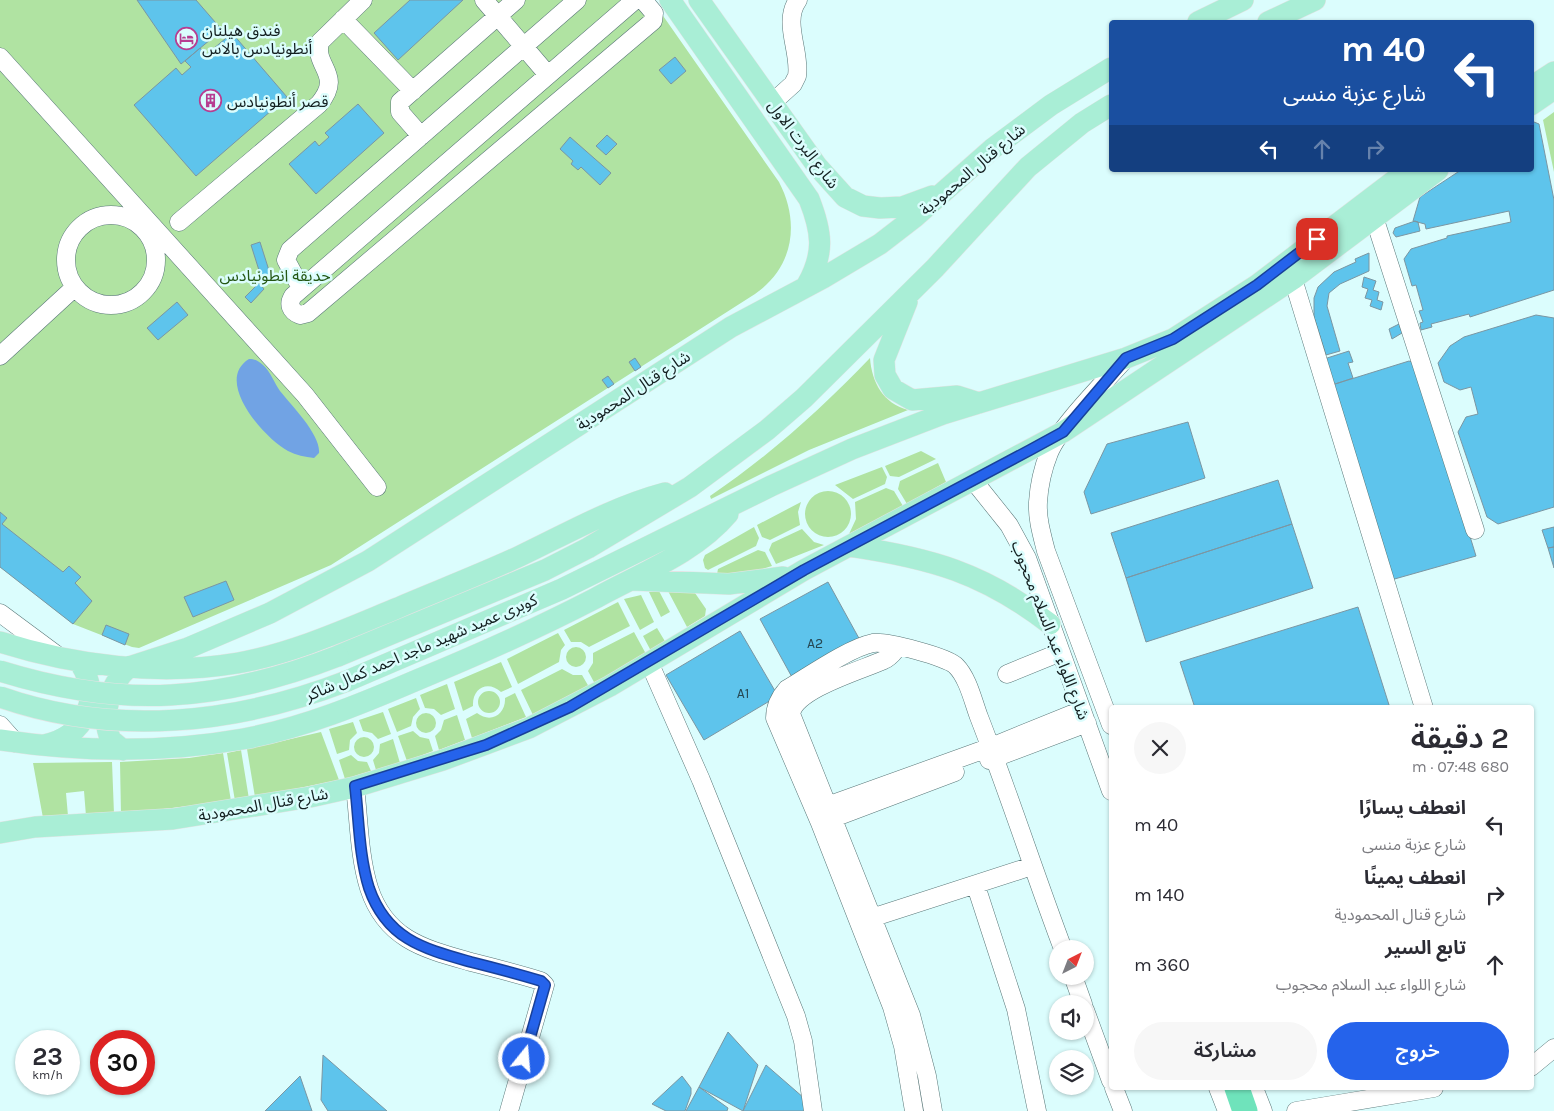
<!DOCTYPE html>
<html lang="ar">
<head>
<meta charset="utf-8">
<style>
	:root { --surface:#fff; --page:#f7f7f7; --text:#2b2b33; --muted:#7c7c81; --accent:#2563eb }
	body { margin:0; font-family:Karla,"Noto Sans Arabic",sans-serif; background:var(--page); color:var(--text); direction:rtl; height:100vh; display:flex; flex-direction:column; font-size:19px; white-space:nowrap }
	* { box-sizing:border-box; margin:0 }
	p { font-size:16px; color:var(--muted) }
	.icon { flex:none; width:28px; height:28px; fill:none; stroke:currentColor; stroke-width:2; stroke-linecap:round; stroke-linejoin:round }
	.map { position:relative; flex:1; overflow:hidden; direction:ltr }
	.sheet { position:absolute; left:1109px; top:705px; width:425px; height:385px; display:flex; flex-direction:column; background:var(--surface); border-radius:5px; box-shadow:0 1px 4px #0004; direction:rtl }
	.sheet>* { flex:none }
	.top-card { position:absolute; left:1109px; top:20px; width:425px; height:152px; border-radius:5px; box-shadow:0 1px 4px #0004; direction:rtl; background:#1a4fa0; color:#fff; overflow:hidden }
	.needle { width:32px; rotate:42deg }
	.fabs { position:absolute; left:1049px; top:940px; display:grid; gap:10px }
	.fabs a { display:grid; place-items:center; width:45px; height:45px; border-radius:50%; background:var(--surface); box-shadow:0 1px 4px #0004; font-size:25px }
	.speed { position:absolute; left:15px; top:1030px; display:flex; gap:10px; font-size:25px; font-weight:700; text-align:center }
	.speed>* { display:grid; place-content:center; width:65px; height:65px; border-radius:50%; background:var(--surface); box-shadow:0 1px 4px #0004; line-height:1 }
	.speed small { font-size:12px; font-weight:400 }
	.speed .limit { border:8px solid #d22; background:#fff; color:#111 }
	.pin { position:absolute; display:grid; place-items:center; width:42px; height:42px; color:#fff; margin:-21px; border-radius:10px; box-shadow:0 2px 8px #0006 }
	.me { position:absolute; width:55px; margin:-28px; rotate:17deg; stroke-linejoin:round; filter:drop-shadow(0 0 4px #0008) }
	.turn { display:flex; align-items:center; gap:18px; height:105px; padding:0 25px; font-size:22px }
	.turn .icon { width:65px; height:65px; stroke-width:2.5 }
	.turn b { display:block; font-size:35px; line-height:42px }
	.lanes { display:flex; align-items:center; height:48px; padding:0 25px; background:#0003; justify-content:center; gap:25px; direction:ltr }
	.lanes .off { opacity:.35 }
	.round { display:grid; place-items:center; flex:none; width:52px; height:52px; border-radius:26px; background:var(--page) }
	.summary { display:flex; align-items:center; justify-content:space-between; height:85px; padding:0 25px }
	h1 { font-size:30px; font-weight:600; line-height:38px }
	.action { display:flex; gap:10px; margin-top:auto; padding:10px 25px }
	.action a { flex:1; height:58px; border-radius:30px; background:var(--accent); color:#fff; font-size:20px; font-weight:600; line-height:58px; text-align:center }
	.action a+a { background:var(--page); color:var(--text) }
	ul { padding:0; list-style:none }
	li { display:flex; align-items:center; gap:15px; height:70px; padding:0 25px }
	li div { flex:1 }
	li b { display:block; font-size:19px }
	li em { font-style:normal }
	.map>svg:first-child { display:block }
	.green { fill:#b0e3a2 }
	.water { fill:#71a3e4 }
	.building { fill:#5ec4ec; stroke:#7b96a2 }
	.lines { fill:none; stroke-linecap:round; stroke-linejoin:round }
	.minor-casing { stroke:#597778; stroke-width:19 }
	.major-casing { stroke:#e3e4e4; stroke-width:22 }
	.highway-casing { stroke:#e3e4e4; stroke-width:26 }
	.minor { stroke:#fff; stroke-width:18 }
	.major { stroke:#a9eed6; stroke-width:21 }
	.highway { stroke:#6fe3bb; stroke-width:25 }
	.major-bridge-casing { stroke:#e3e4e4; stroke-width:22; stroke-linecap:butt }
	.major-bridge { stroke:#a9eed6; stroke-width:21 }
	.route-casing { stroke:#184099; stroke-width:12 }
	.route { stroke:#2563eb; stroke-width:9 }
	.labels { text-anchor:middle; stroke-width:5; stroke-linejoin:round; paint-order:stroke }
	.number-label { font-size:14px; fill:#264853 }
	.poi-label { font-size:16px; fill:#131f20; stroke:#dbfdfd; text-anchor:start }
	.street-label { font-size:16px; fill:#131f20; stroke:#dbfdfd }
	.park-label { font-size:16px; fill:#245713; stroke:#dbfdfd }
</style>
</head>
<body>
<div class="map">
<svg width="1554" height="1111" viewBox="0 0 1554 1111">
	<rect width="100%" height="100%" fill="#dbfdfd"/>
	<path class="green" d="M0,0H652L779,182C800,222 794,267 755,294L331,565L139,648L132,647L73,624L0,567Z
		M1554,112V172L1543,120Z
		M870,358C872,383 883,403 908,410L809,450L711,499L710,496C769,456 821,409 870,358Z
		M921,451L936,459L899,477L890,476L885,466Z
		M938,463L946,482L907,504L898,489L900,481Z
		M882,467L887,477L885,484L853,499L835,485Z
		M886,488L894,491L903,506L849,534L856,519L855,502Z
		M805 514a23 23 0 1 1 46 0a23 23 0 1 1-46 0Z
		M801,502L798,512L800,525L770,540L762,537L757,525Z
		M754,527L759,538L756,546L708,570L705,568L703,560L705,555Z
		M802,529L814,542L824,545L776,564L769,550L772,543Z
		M758,550L765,552L772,566L749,573L717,574L718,569Z
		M659,591L670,612L661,617L649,592Z
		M668,591L695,593L706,609L705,616L687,627Z
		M641,595L654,622L640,630L624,599Z
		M618,602L630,626L589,647L581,642H571L564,630Z
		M657,628L666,643L651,651L643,636Z
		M634,632L646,654L595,684L588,671L593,663V653Z
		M558,633L565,645L561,650L559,662L518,684L507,659Z
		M566 657a10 10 0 1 1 20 0a10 10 0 1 1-20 0Z
		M501,662L512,687L501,692C488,680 472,688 473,706L463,711L454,682Z
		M562,669L573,675H582L589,687L533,715L521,690Z
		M447,684L455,709L441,715L434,709L425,708L420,695Z
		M478 702a11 11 0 1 1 22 0a11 11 0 1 1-22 0Z
		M515,693L526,717L472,738L466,719L477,713C491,724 506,714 505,698Z
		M416,698L420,709L413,717L411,726L397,732L388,709Z
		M383,712L391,734L378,739L372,733L363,731L359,720Z
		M416 723a10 10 0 1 1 20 0a10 10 0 1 1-20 0Z
		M457,715L465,740L439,750L435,736L441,730L444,720Z
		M353,722L357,733L350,740L349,750L337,754L329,729Z
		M413,731L420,737L429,739L433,751L407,761L398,736Z
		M321,732L339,780L255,797L247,749Z
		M354 747a10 10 0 1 1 20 0a10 10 0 1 1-20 0Z
		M393,739L400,763L376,770L373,760L379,753L380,744Z
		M241,750L249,799L235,801L227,753Z
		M223,753L231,801L121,814L120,762L189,758Z
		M351,755L358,761L367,762L371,771L345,779L339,760Z
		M112,762L114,814L86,816L84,791L66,793L68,816L43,818L33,763Z"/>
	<path class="water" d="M249,359C255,359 258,361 263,365C271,372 274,383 280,391C292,406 321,435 319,453L314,458C305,457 296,455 288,451C265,439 213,381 249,359Z"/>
	<path class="building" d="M137,0H196L222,30L181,64Z
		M410,0H463L398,60L374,33Z
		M232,33L287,97L196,176L134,105L176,68L182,75L191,67L185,61L200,48L206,55Z
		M675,57L686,71L671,84L659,70Z
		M358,104L384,133L316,194L289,164L315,141L319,146L329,137L325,133Z
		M1534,122L1539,124L1554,200V290L1470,317L1469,314L1431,324L1432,327L1421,330L1420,323L1423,322L1419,311L1423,310L1416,285L1412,286L1404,259L1411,249L1447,238V236L1511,222L1509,211L1426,229L1425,224L1413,221L1420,197L1461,170H1531V124Z
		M607,135L617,144L606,155L596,146Z
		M570,137L611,173L600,185L581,167L578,170L571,164L573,161L560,149Z
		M1415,221L1418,222L1420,231L1396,237L1393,233L1395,228Z
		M260,242L272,280L263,283L251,245Z
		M1369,253V271L1340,284L1329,293L1327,306L1340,351L1326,355L1314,317V298L1318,287L1334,272L1356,262L1355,259Z
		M1364,277L1376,281L1373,290L1379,292L1377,300L1383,302L1381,310L1370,306L1372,300L1365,298L1368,289L1362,287Z
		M259,283L264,289L251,303L245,297Z
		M177,302L188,315L158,340L147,328Z
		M1536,315L1554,318V507L1498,524L1487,517L1458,432L1466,417L1478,414L1471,387L1460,390L1444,382L1438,363L1450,346L1464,337Z
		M1399,324L1402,333L1392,339L1389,329Z
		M1349,351L1353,362L1348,363L1353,378L1332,385L1324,359Z
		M635,358L641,367L635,371L629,362Z
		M1409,361L1417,364L1476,556L1391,580L1332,385Z
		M608,376L614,384L608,388L602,380Z
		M1188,422L1205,478L1091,514L1084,492L1107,444Z
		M1278,480L1292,524L1126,578L1111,533Z
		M0,512L7,518L2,524L63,572L69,566L81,577L75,583L92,601L73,624L0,567Z
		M1292,524L1313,588L1146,642L1126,578Z
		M1554,527V547L1548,548L1542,530Z
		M1554,547V568L1548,548Z
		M226,581L234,600L193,617L184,597Z
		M828,582L861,642L793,679L760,619Z
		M1358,607L1390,708H1195L1180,662Z
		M106,625L129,634L125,645L102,635Z
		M740,631L778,696L704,740L666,675Z
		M728,1032L758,1065L743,1111L699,1087Z
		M323,1055L387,1111H328L321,1100Z
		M766,1065L804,1098L809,1111H743Z
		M300,1076L312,1111H265Z
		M682,1076L691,1088V1094L685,1111H666L652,1104Z
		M699,1087L728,1108L727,1111H686Z"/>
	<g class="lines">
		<defs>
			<path id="minor" d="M484,0L548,75
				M635,0L293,296C288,304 290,311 300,315L308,313L653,21L654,13L643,0
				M343,19L413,91
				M0,57L305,395L377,487
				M772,103L793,84L797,76C801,52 782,22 798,0
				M421,136L400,112V102L516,0
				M66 260a45 45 0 1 1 90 0a45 45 0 1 1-90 0Z
				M1374,217L1475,530
				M179,222L319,104C344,74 313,67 320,42L363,0
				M1293,279L1424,708
				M301,288L286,260L290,250L577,0
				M0,356L75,287
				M973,480L1009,525L1027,558L1111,791
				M0,613L58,656
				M898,647C894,652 890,658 884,660C862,670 795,689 791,714L911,1015L927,1076L933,1111
				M649,662L701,780L796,1016L803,1041L813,1111
				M1007,674L1061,652
				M0,725L16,743
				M1111,725L1046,551C1042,535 1037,519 1038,502C1039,486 1043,468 1049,453C1060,426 1105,382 1126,358
				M989,760L1087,723
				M355,787C359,820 359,856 369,888C386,940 425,949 471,962C495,968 518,974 541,981L545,985L509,1111
				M816,810L991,747L1082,710
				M820,823L955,772
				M976,886L1016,1009L1037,1111
				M862,921L1032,866
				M1073,976L1083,1004
				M1085,1010L1111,1081
				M1531,1067L1554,1048
				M1114,1088L1123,1111
				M1218,1088L1227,1111
				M1254,1088L1263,1111
				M914,1111L903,1046L892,1007L820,823L775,718C775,706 779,698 787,689C809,676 849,648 873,643C886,641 948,657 956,666C968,678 973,701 979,717C1009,794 1034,872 1063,949
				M1296,1111L1434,1088"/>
			<path id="major" d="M670,0L809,199C822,232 825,253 807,285
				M699,0L817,166L845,197L863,206L880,208L902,207L932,196
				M1198,22L1243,0
				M1268,22L1315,0
				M1531,87L1554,72
				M1531,105L1554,89
				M907,302L884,360L885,375L893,389L912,400L957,396L979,403
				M849,546C931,558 984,573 1050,624
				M632,580L729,584L783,577
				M0,642C75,666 160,676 238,663C293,653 344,630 395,609C437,591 479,575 520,556C568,533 613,507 665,493
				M338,656L545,570L588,548L690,487L767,430L804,398L935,268L1028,167L1082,123L1111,105
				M347,681L562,589L771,486L852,449L943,414L1126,358L1173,339L1257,285L1408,170
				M0,740C80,752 163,753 243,739C303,728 361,704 417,680C478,655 538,628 596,598C641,573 694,554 728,514
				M44,745C85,737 103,698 80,663
				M123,750L111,740C100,717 110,683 129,667L188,648L270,613L368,561L731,327L823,278L880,244L915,217L992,149L1051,105L1111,68
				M0,833L35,827L173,819L310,797L355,787L443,760L529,728L610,686L804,570L1063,432L1293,279L1438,170"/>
			<path id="highway" d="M1237,1088L1245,1111"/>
		</defs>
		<use href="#minor" class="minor-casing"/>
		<use href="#major" class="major-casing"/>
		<use href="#highway" class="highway-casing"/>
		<use href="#minor" class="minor"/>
		<use href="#major" class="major"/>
		<use href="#highway" class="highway"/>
		<defs>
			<path id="major-bridge" d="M0,671C122,709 220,702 338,656
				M0,697C114,737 236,724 347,681"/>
		</defs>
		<use href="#major-bridge" class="major-bridge-casing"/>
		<use href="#major-bridge" class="major-bridge"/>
	</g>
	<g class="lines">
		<defs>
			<path id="route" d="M524,1059L545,985L541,981C518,974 495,968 471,962C425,949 387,940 369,888C359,856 359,820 355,786L486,745L570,707L804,570L1030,450L1063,432L1126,358L1173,339L1257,285L1317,239"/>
		</defs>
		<use href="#route" class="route-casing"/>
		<use href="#route" class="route"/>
	</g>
	<defs>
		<symbol id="hotel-ring" viewBox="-11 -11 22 22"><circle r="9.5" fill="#dbfdfd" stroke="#b73d91" stroke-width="1.5"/><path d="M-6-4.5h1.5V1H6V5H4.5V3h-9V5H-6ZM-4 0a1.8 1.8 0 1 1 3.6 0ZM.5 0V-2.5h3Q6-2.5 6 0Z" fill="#b73d91"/></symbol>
		<symbol id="building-ring" viewBox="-11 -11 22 22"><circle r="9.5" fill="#dbfdfd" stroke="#b73d91" stroke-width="1.5"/><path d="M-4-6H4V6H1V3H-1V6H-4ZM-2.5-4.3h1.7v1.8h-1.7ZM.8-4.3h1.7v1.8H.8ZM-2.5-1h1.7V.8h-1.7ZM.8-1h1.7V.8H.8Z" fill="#b73d91"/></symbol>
	</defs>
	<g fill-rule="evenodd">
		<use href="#hotel-ring" x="174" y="26" width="25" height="25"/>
		<use href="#building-ring" x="198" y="88" width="25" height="25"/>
	</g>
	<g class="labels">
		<g class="number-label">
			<text x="815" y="648">A2</text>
			<text x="743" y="698">A1</text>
		</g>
		<g class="poi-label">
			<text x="202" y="36">فندق هيلنان<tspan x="202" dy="18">أنطونيادس بالاس</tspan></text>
			<text x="227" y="107">قصر أنطونيادس</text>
		</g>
		<g class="street-label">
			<text transform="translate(804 144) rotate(53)" y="6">شارع البرت الاول</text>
			<text transform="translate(972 169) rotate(-40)" y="6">شارع قنال المحمودية</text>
			<text transform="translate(633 390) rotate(-33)" y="6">شارع قنال المحمودية</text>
			<text transform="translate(1051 630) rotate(69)" y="6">شارع اللواء عبد السلام محجوب</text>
			<text transform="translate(421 647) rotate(-23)" y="6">كوبرى عميد شهيد ماجد احمد كمال شاكر</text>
			<text transform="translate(263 804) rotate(-10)" y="6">شارع قنال المحمودية</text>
		</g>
		<g class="park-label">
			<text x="275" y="281">حديقة انطونيادس</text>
		</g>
	</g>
</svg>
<div class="fabs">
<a><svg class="needle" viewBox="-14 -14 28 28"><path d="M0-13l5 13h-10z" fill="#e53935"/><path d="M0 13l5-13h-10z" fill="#7c7c81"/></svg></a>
<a><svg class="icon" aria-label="sound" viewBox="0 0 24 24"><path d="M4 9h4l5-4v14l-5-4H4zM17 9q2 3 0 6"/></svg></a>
<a><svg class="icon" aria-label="layers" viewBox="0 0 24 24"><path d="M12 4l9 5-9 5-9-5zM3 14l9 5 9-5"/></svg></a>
</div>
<div class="speed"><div>23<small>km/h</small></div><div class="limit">30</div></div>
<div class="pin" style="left:1317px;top:239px;background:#d93025"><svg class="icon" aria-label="arrive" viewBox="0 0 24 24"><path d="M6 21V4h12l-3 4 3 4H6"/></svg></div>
<svg class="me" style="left:524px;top:1059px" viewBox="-20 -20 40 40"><circle r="17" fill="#2563eb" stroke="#fff" stroke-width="3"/><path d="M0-11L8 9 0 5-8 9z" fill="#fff"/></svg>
<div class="top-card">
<div class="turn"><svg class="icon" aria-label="left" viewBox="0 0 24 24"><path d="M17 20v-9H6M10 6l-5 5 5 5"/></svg><div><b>40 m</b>شارع عزبة منسى</div></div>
<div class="lanes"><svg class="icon" aria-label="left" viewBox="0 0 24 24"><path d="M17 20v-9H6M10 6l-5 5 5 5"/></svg><svg class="icon off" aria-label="ahead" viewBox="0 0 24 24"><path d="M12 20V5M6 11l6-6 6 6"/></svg><svg class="icon off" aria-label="right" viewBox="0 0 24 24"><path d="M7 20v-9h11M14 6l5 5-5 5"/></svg></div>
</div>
<section class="sheet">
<div class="summary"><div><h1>2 دقيقة</h1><p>680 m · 07:48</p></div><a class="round"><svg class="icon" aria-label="close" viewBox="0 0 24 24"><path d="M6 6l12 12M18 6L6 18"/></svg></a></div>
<ul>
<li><svg class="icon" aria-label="left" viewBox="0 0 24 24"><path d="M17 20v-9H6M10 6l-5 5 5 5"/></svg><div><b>انعطف يسارًا</b><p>شارع عزبة منسى</p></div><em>40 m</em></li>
<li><svg class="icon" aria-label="right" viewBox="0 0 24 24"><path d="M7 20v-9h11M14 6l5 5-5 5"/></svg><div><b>انعطف يمينًا</b><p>شارع قنال المحمودية</p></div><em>140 m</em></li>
<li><svg class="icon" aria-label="ahead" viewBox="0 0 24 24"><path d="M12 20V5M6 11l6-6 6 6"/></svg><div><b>تابع السير</b><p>شارع اللواء عبد السلام محجوب</p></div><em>360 m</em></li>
</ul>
<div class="action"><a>خروج</a><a>مشاركة</a></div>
</section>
</div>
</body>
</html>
